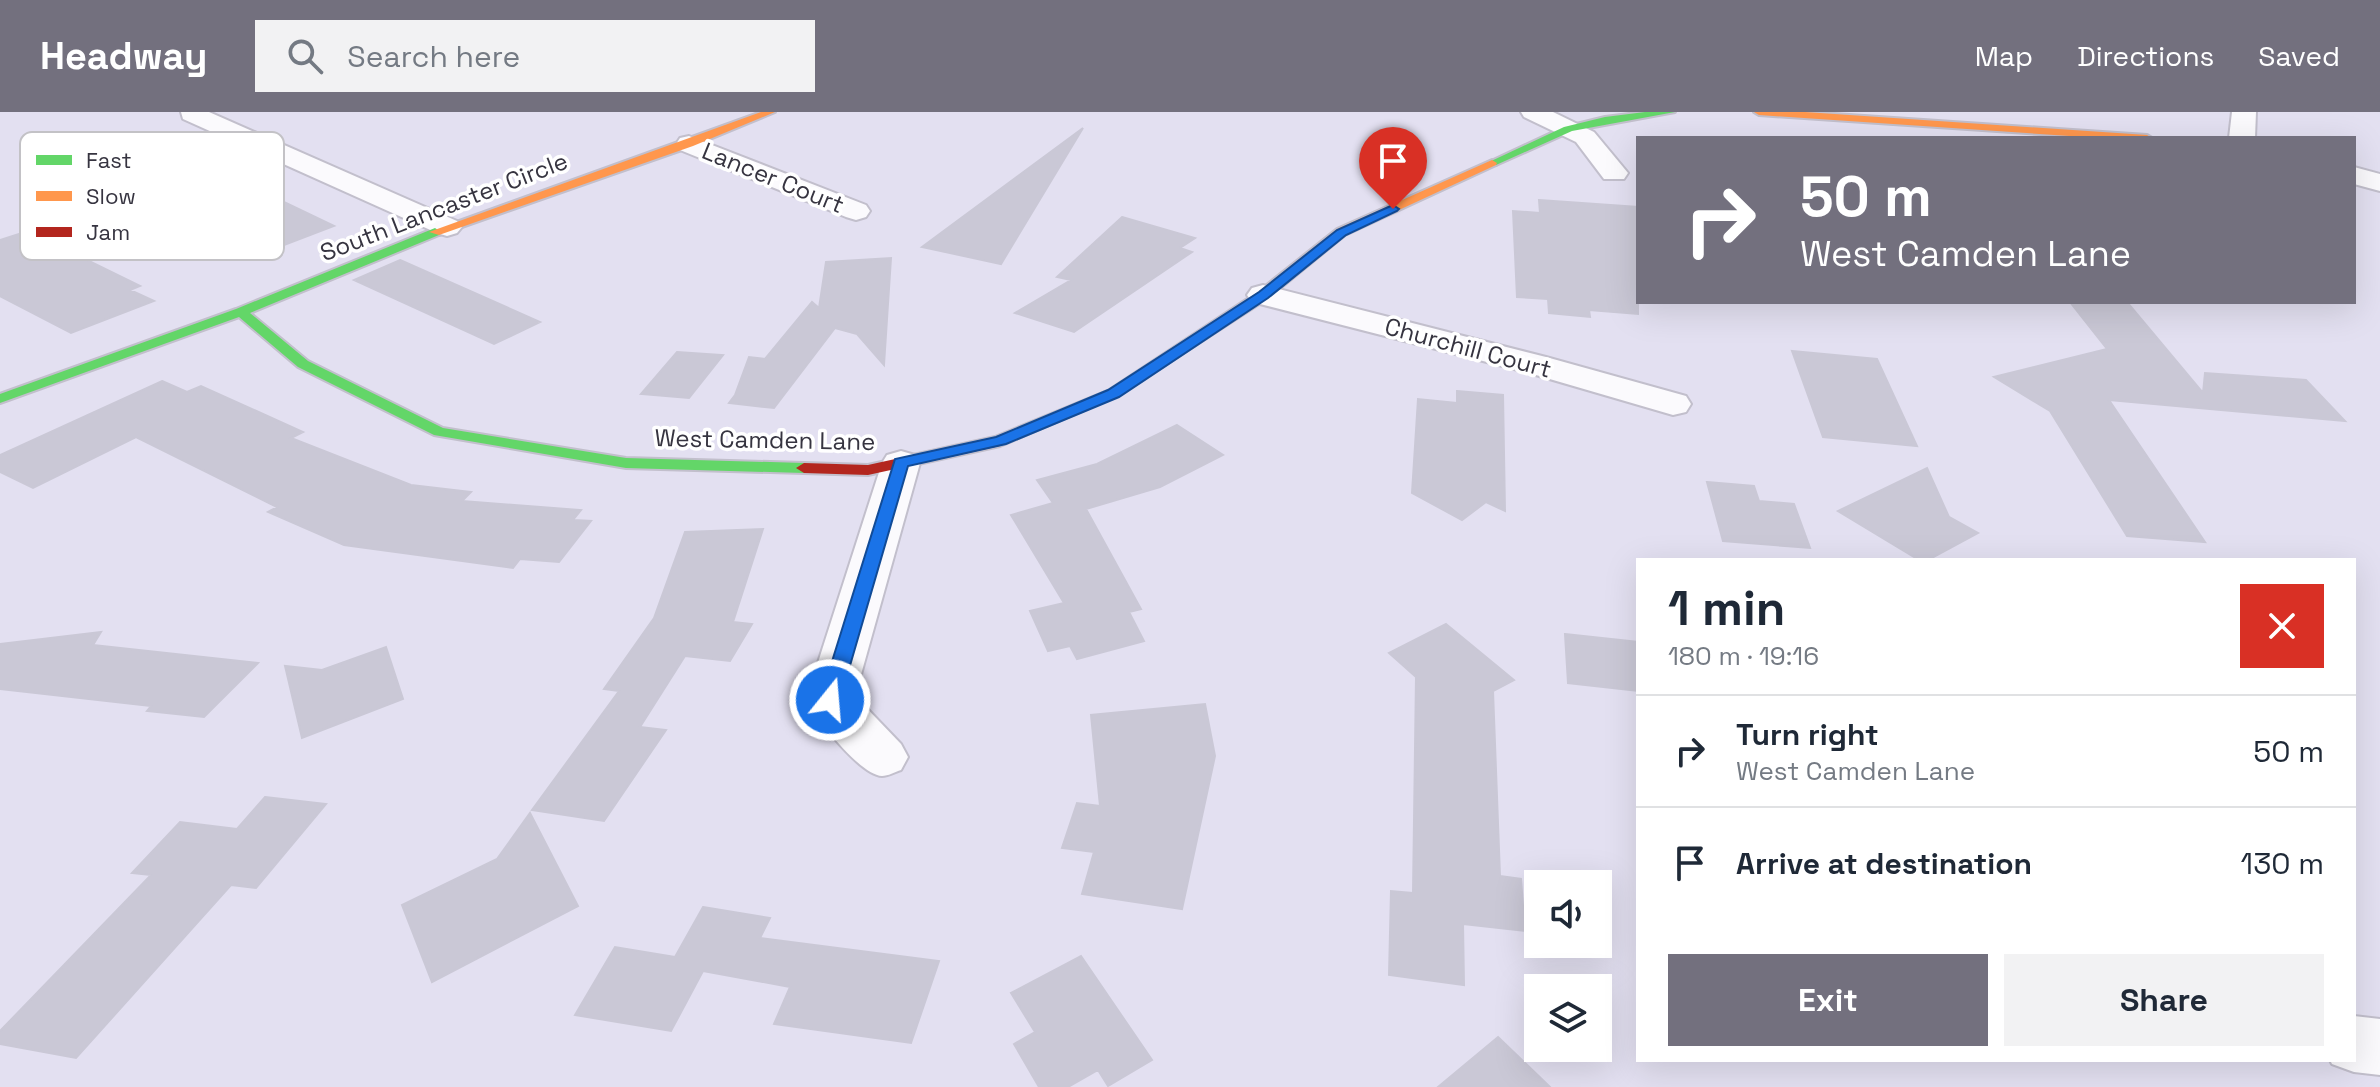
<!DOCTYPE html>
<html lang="en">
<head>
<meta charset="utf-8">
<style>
	:root { --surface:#fff; --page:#f2f2f3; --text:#1f2937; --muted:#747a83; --line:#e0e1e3; --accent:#73707e }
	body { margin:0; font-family:"Space Grotesk",sans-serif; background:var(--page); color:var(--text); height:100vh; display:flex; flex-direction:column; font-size:30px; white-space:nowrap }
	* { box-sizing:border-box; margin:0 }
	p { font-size:26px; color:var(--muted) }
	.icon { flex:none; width:44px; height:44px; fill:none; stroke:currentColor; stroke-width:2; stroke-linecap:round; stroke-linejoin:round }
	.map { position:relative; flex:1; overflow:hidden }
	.drawer { position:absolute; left:1636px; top:446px; width:720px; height:504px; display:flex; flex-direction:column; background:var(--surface); border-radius:0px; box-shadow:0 8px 32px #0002 }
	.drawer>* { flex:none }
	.banner { position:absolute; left:1636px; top:24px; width:720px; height:168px; border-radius:0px; box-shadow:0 8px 32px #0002; background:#73707e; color:#fff; overflow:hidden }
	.buttons { position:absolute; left:1524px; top:758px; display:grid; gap:16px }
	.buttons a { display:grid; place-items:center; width:88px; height:88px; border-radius:0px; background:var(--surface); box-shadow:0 8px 32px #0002; font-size:40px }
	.pin { position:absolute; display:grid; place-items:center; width:68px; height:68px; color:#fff; margin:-82px -34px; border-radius:50% 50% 50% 0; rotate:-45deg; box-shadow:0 0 8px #0007 }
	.pin .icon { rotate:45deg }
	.me { position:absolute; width:88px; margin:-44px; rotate:17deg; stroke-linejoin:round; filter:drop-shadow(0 0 6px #0008) }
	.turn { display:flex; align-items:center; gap:28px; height:168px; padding:0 32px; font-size:36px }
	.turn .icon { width:104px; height:104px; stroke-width:2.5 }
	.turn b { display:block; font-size:56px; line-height:68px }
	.round { display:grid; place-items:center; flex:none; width:84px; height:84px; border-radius:0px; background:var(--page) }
	.summary { display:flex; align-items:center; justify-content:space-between; height:136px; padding:0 32px }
	h1 { font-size:48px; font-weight:800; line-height:60px }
	.primary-button { display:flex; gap:16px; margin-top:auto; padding:16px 32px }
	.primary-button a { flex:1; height:92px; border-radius:0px; background:var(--accent); color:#fff; font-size:32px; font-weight:800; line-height:92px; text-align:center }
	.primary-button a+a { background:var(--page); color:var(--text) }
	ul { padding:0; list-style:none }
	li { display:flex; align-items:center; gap:24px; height:112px; padding:0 32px; border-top:2px solid var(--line) }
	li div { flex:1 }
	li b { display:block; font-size:30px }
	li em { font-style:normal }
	header { display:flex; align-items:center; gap:48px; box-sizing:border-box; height:112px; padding:0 40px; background:var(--accent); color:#fff }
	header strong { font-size:38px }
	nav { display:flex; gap:44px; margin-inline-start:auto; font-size:28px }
	.search { width:560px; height:72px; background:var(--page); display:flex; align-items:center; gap:20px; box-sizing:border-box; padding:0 28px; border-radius:0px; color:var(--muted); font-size:30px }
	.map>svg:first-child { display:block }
	.building { fill:#cac8d6; stroke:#cac8d6; stroke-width:2 }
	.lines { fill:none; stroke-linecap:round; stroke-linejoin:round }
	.street-casing { stroke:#c2bfcc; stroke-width:4 }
	.fast-casing { stroke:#c2bfcc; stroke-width:4 }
	.slow-casing { stroke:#c2bfcc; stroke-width:4 }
	.jam-casing { stroke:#c2bfcc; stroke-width:4 }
	.street { fill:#fbfafd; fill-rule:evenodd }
	.fast { fill:#63d668; fill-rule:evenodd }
	.slow { fill:#ff974d; fill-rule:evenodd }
	.jam { fill:#b3261e; fill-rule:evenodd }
	.route { fill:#1a73e8; stroke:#114b97; stroke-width:2 }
	.labels { text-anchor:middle; stroke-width:7; stroke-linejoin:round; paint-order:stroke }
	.far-street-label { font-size:24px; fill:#363440; stroke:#fff }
	.key { fill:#fff; stroke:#c3c2c6; stroke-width:2 }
	.key-label { font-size:22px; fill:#363440 }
</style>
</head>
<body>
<header>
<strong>Headway</strong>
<div class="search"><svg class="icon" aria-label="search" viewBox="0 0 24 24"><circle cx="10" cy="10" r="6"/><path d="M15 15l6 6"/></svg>Search here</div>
<nav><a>Map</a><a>Directions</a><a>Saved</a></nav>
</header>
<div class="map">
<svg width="2380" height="975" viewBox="0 0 2380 975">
	<rect width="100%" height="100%" fill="#e3e0f1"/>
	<path class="building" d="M1083,16L1001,152L922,135Z
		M212,57L225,67L232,65L334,114L266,140L144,80Z
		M1539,88L1638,95V202L1589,198L1590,205L1549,201L1548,187L1517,185L1513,99L1540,101Z
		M1122,105L1195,126L1180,136L1192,140L1074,220L1015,201L1071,168L1057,165Z
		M28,119L140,174L130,178L154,189L71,221L0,184V128Z
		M891,146L884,253L857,222L835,216L774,296L729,291L735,283L749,245L765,247L812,190L819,196L826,150Z
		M400,148L540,210L494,232L354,168Z
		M2070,190H2127L2203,281L2205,261L2306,268L2345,309L2109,288L2205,430L2127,424L2050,299L1994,265L2107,237Z
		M1792,239L1877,247L1917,334L1823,325Z
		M677,240L723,243L689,286L641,282Z
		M162,269L187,280L201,274L303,320L291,326L411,373L471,380L462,389L581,398L573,408L591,409L559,450L520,447L513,456L344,433L268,400L277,395L136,325L33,376L0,360V343Z
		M1457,279L1503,283L1505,399L1486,390L1462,408L1412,381L1418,287L1457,291Z
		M1177,313L1223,343L1160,375L1086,397L1141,497L1129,500L1144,529L1077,547L1070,534L1048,539L1030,499L1064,491L1011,403L1053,391L1037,368L1097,352Z
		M1927,356L1949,405L1978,421L1928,448H1919L1838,399Z
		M1707,370L1754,374L1759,389L1794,392L1810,436L1723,429Z
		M763,417L733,510L752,512L730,549L685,544L640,615L666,618L604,709L532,698L619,579L604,577L654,506L685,420Z
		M1446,512L1514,568L1493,579L1500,764L1521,767L1525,819L1463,812L1464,873L1389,863L1391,779L1413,781L1416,565L1389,541Z
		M101,520L93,533L258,551L204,605L147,599L151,594L0,577V532Z
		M1565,522L1638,530V579L1568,571Z
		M386,535L403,587L302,626L285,554L322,558Z
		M1205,592L1215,644L1182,797L1082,782L1094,740L1062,736L1077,691L1100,694L1091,603Z
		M265,685L326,692L256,776L231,773L76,946L0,932V919L151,763L132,761L180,710L237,717Z
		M530,701L578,794L432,870L402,793L497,747Z
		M703,795L770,806L760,826L939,849L911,931L774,912L790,875L703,859L671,919L575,903L615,835L675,845Z
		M1081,844L1152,948L1108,974L1098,958L1068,975H1039L1014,932L1035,920L1011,881Z
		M1498,925L1550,975H1438Z"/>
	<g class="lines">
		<defs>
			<path id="street" d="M181,0H209L457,109L462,115L457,121L447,124L437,121L183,7Z
				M1521,0H1553L1594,20L1628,61L1624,67H1604L1576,30L1524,5Z
				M2232,0H2256L2255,26H2229Z
				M689,24L866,93L870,99L866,105L856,108L846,105L680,38L676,32L680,26Z
				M2354,55L2380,62V79L2354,72Z
				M1263,173L1546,245L1686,284L1691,292L1686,300L1673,303L1522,259L1252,190L1247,183L1252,176Z
				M901,339L915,343L920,351L855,584L901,632L908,645L901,658C895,660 888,664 882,664C860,663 817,607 806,588L882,351L887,343Z
				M2354,904L2380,907V963L2354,960L2332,952L2330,948H2354Z"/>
			<path id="fast" d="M1645,0H1675L1572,19L1496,53L1487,51L1564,15L1605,5Z
				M435,116L441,120L439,123L250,201L308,249L443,316L626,346L804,351L812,356L804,361L626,356L434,323L298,255L239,205L0,291V282L236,197Z"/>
			<path id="slow" d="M761,0H775L693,34L439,123L429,120Z
				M1754,0H1805L2147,23L2152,26H2100L1759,3Z
				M1492,48L1497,51L1496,53L1345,123L1268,186L1117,284L1112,285L1105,281L1258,180L1337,117Z"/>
			<path id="jam" d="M1112,277L1119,281L1117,284L1000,334L868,363L804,361L796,356L804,351L868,353L995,325Z"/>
		</defs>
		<use href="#street" class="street-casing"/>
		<use href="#fast" class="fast-casing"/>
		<use href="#slow" class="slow-casing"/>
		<use href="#jam" class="jam-casing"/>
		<use href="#street" class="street"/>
		<use href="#fast" class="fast"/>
		<use href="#slow" class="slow"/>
		<use href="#jam" class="jam"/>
	</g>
	<path class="route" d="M1393,93L1399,97L1397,99L1346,123L1268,186L1119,285L1006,332L908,354L840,588L830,595L823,593L820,588L895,347L996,325L1108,278L1259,180L1337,118Z"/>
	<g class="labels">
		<g class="far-street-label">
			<text transform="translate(773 66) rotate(22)" y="8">Lancer Court</text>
			<text transform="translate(444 95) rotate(-21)" y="8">South Lancaster Circle</text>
			<text transform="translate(1468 236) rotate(15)" y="8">Churchill Court</text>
			<text transform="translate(765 328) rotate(1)" y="8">West Camden Lane</text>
		</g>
	</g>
	<rect x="20" y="20" width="264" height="128" rx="12" class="key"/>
	<rect x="36" y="43" width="36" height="10" fill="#63d668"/>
	<rect x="36" y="79" width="36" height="10" fill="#ff974d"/>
	<rect x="36" y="115" width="36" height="10" fill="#b3261e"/>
	<g class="key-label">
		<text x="86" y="56">Fast</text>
		<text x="86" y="92">Slow</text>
		<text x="86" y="128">Jam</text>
	</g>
</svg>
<div class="buttons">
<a><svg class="icon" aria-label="sound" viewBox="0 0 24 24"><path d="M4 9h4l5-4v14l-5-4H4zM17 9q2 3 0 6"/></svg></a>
<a><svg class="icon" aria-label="layers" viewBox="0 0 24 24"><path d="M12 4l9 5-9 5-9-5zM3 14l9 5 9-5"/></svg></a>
</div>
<div class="pin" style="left:1393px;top:97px;background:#d93025"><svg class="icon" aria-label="arrive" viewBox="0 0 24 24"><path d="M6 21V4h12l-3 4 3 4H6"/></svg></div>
<svg class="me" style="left:830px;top:588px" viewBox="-20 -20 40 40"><circle r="17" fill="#1a73e8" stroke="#fff" stroke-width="3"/><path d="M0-11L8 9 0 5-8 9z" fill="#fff"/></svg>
<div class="banner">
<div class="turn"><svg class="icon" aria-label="right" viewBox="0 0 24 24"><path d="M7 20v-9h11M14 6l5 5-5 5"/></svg><div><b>50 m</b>West Camden Lane</div></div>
</div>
<section class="drawer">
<div class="summary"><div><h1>1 min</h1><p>180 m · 19:16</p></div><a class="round" style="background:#d93025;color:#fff"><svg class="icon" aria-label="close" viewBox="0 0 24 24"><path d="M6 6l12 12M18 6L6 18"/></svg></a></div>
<ul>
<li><svg class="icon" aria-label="right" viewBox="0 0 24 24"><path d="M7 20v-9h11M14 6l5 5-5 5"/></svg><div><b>Turn right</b><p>West Camden Lane</p></div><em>50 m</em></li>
<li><svg class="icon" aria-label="arrive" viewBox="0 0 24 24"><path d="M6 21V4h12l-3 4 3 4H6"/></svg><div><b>Arrive at destination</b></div><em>130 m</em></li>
</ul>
<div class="primary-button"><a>Exit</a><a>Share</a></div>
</section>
</div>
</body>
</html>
